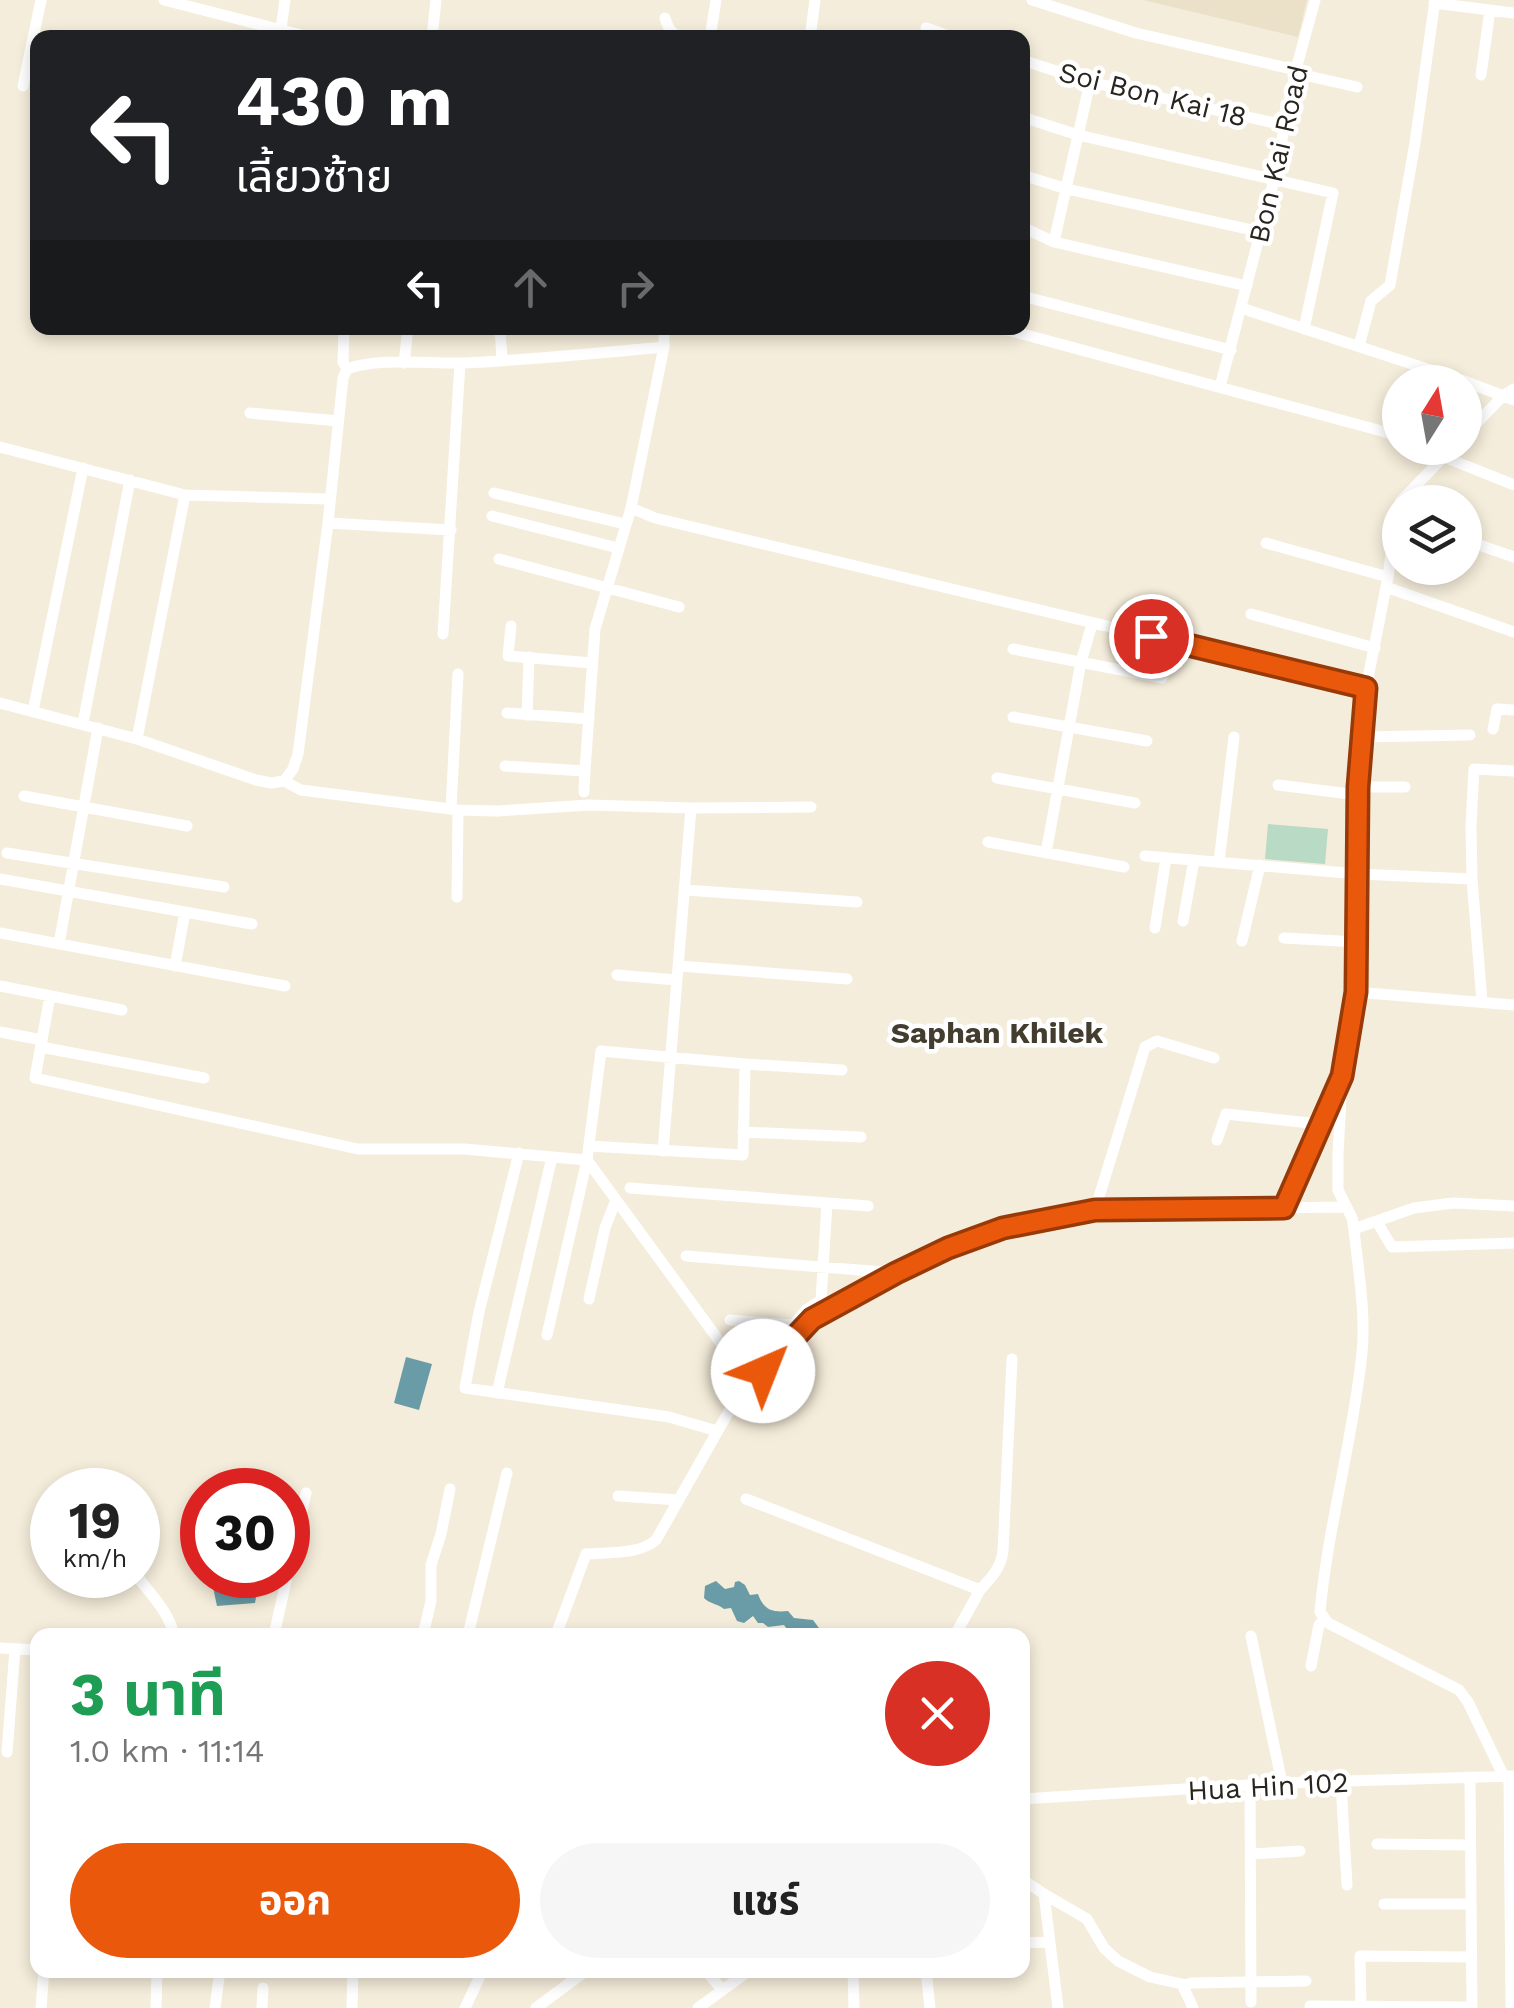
<!DOCTYPE html>
<html lang="th">
<head>
<meta charset="utf-8">
<style>
	:root { --surface:#fff; --page:#f6f6f6; --text:#222; --muted:#767676; --accent:#ea580c }
	body { margin:0; font-family:"Work Sans","Noto Sans Thai",sans-serif; background:var(--page); color:var(--text); height:100vh; display:flex; flex-direction:column; font-size:38px; white-space:nowrap }
	* { box-sizing:border-box; margin:0 }
	p { font-size:32px; color:var(--muted) }
	.icon { flex:none; width:55px; height:55px; fill:none; stroke:currentColor; stroke-width:2; stroke-linecap:round; stroke-linejoin:round }
	.map { position:relative; flex:1; overflow:hidden }
	.drawer { position:absolute; left:30px; top:1628px; width:1000px; height:350px; display:flex; flex-direction:column; background:var(--surface); border-radius:20px; box-shadow:0 5px 15px #0003 }
	.drawer>* { flex:none }
	.banner { position:absolute; left:30px; top:30px; width:1000px; height:305px; border-radius:20px; box-shadow:0 5px 15px #0003; background:#202124; color:#fff; overflow:hidden }
	.needle { width:65px; rotate:11deg }
	.fabs { position:absolute; left:1382px; top:365px; display:grid; gap:20px }
	.fabs a { display:grid; place-items:center; width:100px; height:100px; border-radius:50%; background:var(--surface); box-shadow:0 5px 15px #0003; font-size:50px }
	.speed { position:absolute; left:30px; top:1468px; display:flex; gap:20px; font-size:50px; font-weight:700; text-align:center }
	.speed>* { display:grid; place-content:center; width:130px; height:130px; border-radius:50%; background:var(--surface); box-shadow:0 5px 15px #0003; line-height:1 }
	.speed small { font-size:25px; font-weight:400 }
	.speed .limit { border:15px solid #d22; background:#fff; color:#111 }
	.pin { position:absolute; display:grid; place-items:center; width:85px; height:85px; color:#fff; margin:-42px; border:5px solid #fff; border-radius:50%; box-shadow:0 2px 10px #0007 }
	.me { position:absolute; width:110px; margin:-55px; rotate:44deg; stroke-linejoin:round; filter:drop-shadow(0 0 8px #0008) }
	.turn { display:flex; align-items:center; gap:35px; height:210px; padding:0 40px; font-size:45px }
	.turn .icon { width:130px; height:130px; stroke-width:2.5 }
	.turn b { display:block; font-size:70px; line-height:85px }
	.lanes { display:flex; align-items:center; height:95px; padding:0 40px; background:#0003; justify-content:center; gap:50px; direction:ltr }
	.lanes .off { opacity:.35 }
	.round { display:grid; place-items:center; flex:none; width:105px; height:105px; border-radius:52px; background:var(--page) }
	.headline { display:flex; align-items:center; justify-content:space-between; height:170px; padding:0 40px }
	h1 { font-size:60px; font-weight:700; line-height:75px; color:#1e9e55 }
	.primary-button { display:flex; gap:20px; margin-top:auto; padding:20px 40px }
	.primary-button a { flex:1; height:115px; border-radius:60px; background:var(--accent); color:#fff; font-size:40px; font-weight:700; line-height:115px; text-align:center }
	.primary-button a+a { background:var(--page); color:var(--text) }
	.map>svg:first-child { display:block }
	.built { fill:#ebe0c8 }
	.green { fill:#b9dac4 }
	.water { fill:#6a9ca7 }
	.lines { fill:none; stroke-linecap:round; stroke-linejoin:round }
	.minor { stroke:#fff; stroke-width:11 }
	.route-casing { stroke:#983908; stroke-width:25 }
	.route { stroke:#ea580c; stroke-width:18 }
	.labels { text-anchor:middle; stroke-width:9; stroke-linejoin:round; paint-order:stroke }
	.street-label { font-size:28px; fill:#28251f; stroke:#fff }
	.neighbourhood-label { font-size:30px; font-weight:bold; fill:#433d2f; stroke:#fff }
</style>
</head>
<body>
<div class="map">
<svg width="1514" height="2008" viewBox="0 0 1514 2008">
	<rect width="100%" height="100%" fill="#f5eddb"/>
	<path class="built" d="M1143,0H1307L1298,37Z"/>
	<path class="green" d="M1268,824L1328,829L1325,864L1265,859Z"/>
	<path class="water" d="M406,1357L432,1364L419,1410L394,1403Z
		M213,1575H260L255,1603L217,1606L211,1578Z
		M716,1581L725,1589L734,1587L735,1582L739,1581L745,1585L750,1595L758,1594C763,1609 772,1613 788,1611L794,1618L813,1620L819,1628L817,1635C801,1635 793,1639 784,1625L768,1627L763,1623H758L753,1616L744,1623L737,1621L731,1608L724,1609C716,1603 710,1604 704,1598L705,1586Z"/>
	<g class="lines">
		<path class="minor" d="M164,0L313,38
			M1032,0L1136,33L1296,70
			M1434,3L1514,13
			M665,18C671,39 679,36 698,38
			M926,28L955,38
			M281,29L285,0
			M432,38L436,0
			M710,38L716,0
			M810,38L815,0
			M1022,60L1090,82L1284,125
			M1295,73L1357,87
			M1481,75L1490,10
			M23,86L41,0
			M1022,117L1078,135L1333,193L1304,329
			M1022,175L1067,189L1261,232
			M1022,227L1054,242L1247,286
			M1054,242L1090,82
			M1022,296L1231,350
			M1241,308L1464,381L1514,400
			M344,328L343,362L347,369
			M500,328L502,360
			M1000,328L1400,436
			M1359,346L1371,301L1390,285L1415,143L1435,0
			M404,363L408,328
			M1220,387L1274,180L1295,73L1315,0
			M250,413L338,421
			M1465,435L1504,395L1514,389
			M0,447L185,495L329,499
			M1444,457L1514,485
			M494,493L625,524
			M1400,502L1452,448
			M1400,503L1396,517L1388,577L1366,688L1362,737L1358,795L1355,992L1342,1076L1338,1155V1190L1352,1218L1354,1229C1358,1270 1366,1312 1362,1353C1353,1440 1328,1525 1320,1612L1328,1623L1459,1690L1468,1702L1504,1777
			M631,508L655,518L1366,688
			M492,516L618,548
			M328,523L451,530
			M1465,540L1514,557
			M1266,543L1388,577
			M499,559L679,607
			M1386,587L1514,632
			M1251,614L1375,648
			M511,626L508,656L592,663
			M443,634L460,363
			M1013,649L1162,678
			M0,703L137,739L256,780L271,783L284,781L293,769L298,754L328,523L343,378L347,369C377,357 430,364 463,363C530,360 597,353 664,347V328
			M33,711L83,468
			M507,713L589,719
			M527,715L529,657
			M1013,717L1147,741
			M83,723L130,480
			M1493,729L1497,709L1514,710
			M1362,737L1470,735
			M137,739L185,495
			M505,766L585,771L595,629L631,508L664,347
			M997,778L1135,803
			M284,781L301,790L458,810L497,811L589,805L691,808L811,807
			M1278,785L1358,795
			M1359,787H1405
			M584,792L585,771
			M24,796L187,826
			M451,809L458,674
			M988,842L1124,867
			M7,853L224,887
			M1046,853L1081,662L1092,624
			M1145,856L1358,874L1472,879L1471,826L1474,769L1514,771
			M1219,862L1234,737
			M0,879L252,924
			M1472,879L1482,1002
			M685,890L857,902
			M457,897L458,810
			M1183,921L1194,860
			M1155,928L1166,858
			M0,933L285,986
			M1284,938L1357,942
			M1242,941L1260,865
			M59,944L98,728
			M175,966L185,912
			M679,966L847,979
			M617,975L677,980
			M0,986L122,1010
			M1355,992L1514,1005
			M50,996L35,1078L358,1149H464L587,1160L750,1383L733,1404L656,1540C639,1555 609,1552 586,1554L556,1635
			M0,1032L42,1040
			M41,1047L204,1078
			M743,1132L861,1137
			M1217,1140L1226,1114L1320,1124
			M589,1146L743,1155L745,1064
			M663,1151L691,808
			M519,1153L479,1312L465,1388L669,1417L717,1431
			M630,1188L868,1206
			M1283,1208L1338,1085
			M1095,1210L1145,1047L1157,1041L1214,1058
			M1377,1222L1392,1247L1514,1243
			M1354,1229L1414,1208L1453,1203L1514,1206
			M686,1256L896,1273
			M589,1299L605,1228L616,1200
			M730,1320L793,1325L806,1310L821,1300L827,1203
			M547,1335L587,1160L601,1051L745,1064L842,1070
			M750,1383L812,1319L896,1273L948,1248L1003,1228L1095,1210L1346,1207
			M497,1393L552,1157
			M618,1496L679,1500
			M746,1499L980,1590L955,1635
			M138,1534L143,1508
			M136,1575C150,1593 169,1612 174,1635
			M980,1590C991,1578 1001,1568 1003,1551L1012,1359
			M274,1635L306,1493
			M423,1635L431,1601V1565L441,1534L450,1489
			M468,1635L507,1473
			M1251,1636L1282,1783
			M0,1648L38,1650
			M1311,1666L1319,1625L1324,1620
			M7,1752L15,1649
			M1509,1777L1511,2008
			M1470,1778L1472,2008
			M1341,1783L1347,1885
			M1250,1786L1251,2002
			M1022,1799L1282,1783L1514,1776
			M1377,1844L1470,1845
			M1252,1854L1300,1851
			M1022,1879L1044,1894L1087,1919L1104,1948L1118,1961L1150,1977L1182,1984L1193,2008
			M1044,1894L1058,2008
			M1384,1904H1471
			M1022,1943L1050,1942
			M706,1970L722,1990
			M853,1970L854,2008
			M926,1970L930,2008
			M1183,1986L1191,1983L1306,1981
			M1310,2006L1472,2007
			M41,2008L44,1970
			M156,2008L157,1970
			M215,2008L220,1970
			M262,2008L263,1988
			M352,2008L353,1970
			M465,2008L483,1970
			M536,2008L587,1970
			M698,2008L750,1970
			M1361,2008L1360,1956L1471,1957"/>
	</g>
	<g class="lines">
		<defs>
			<path id="route" d="M763,1371L812,1319L896,1273L948,1248L1003,1228L1095,1210L1284,1208L1342,1076L1356,992L1358,787L1366,688L1151,636"/>
		</defs>
		<use href="#route" class="route-casing"/>
		<use href="#route" class="route"/>
	</g>
	<g class="labels">
		<g class="street-label">
			<text transform="translate(1153 94) rotate(14)" y="10">Soi Bon Kai 18</text>
			<text transform="translate(1278 154) rotate(-77)" y="10">Bon Kai Road</text>
			<text transform="translate(1268 1786) rotate(-3)" y="10">Hua Hin 102</text>
		</g>
		<g class="neighbourhood-label">
			<text x="997" y="1043">Saphan Khilek</text>
		</g>
	</g>
</svg>
<div class="fabs">
<a><svg class="needle" viewBox="-14 -14 28 28"><path d="M0-13l5 13h-10z" fill="#e53935"/><path d="M0 13l5-13h-10z" fill="#767676"/></svg></a>
<a><svg class="icon" aria-label="layers" viewBox="0 0 24 24"><path d="M12 4l9 5-9 5-9-5zM3 14l9 5 9-5"/></svg></a>
</div>
<div class="speed"><div>19<small>km/h</small></div><div class="limit">30</div></div>
<div class="pin" style="left:1151px;top:636px;background:#d93025"><svg class="icon" aria-label="arrive" viewBox="0 0 24 24"><path d="M6 21V4h12l-3 4 3 4H6"/></svg></div>
<svg class="me" style="left:763px;top:1371px" viewBox="-20 -20 40 40"><circle r="19" fill="#fff"/><path d="M0-13L10 11 0 6-10 11z" fill="#ea580c"/></svg>
<div class="banner">
<div class="turn"><svg class="icon" aria-label="left" viewBox="0 0 24 24"><path d="M17 20v-9H6M10 6l-5 5 5 5"/></svg><div><b>430 m</b>เลี้ยวซ้าย</div></div>
<div class="lanes"><svg class="icon" aria-label="left" viewBox="0 0 24 24"><path d="M17 20v-9H6M10 6l-5 5 5 5"/></svg><svg class="icon off" aria-label="ahead" viewBox="0 0 24 24"><path d="M12 20V5M6 11l6-6 6 6"/></svg><svg class="icon off" aria-label="right" viewBox="0 0 24 24"><path d="M7 20v-9h11M14 6l5 5-5 5"/></svg></div>
</div>
<section class="drawer">
<div class="headline"><div><h1>3 นาที</h1><p>1.0 km · 11:14</p></div><a class="round" style="background:#d93025;color:#fff"><svg class="icon" aria-label="close" viewBox="0 0 24 24"><path d="M6 6l12 12M18 6L6 18"/></svg></a></div>
<div class="primary-button"><a>ออก</a><a>แชร์</a></div>
</section>
</div>
</body>
</html>
